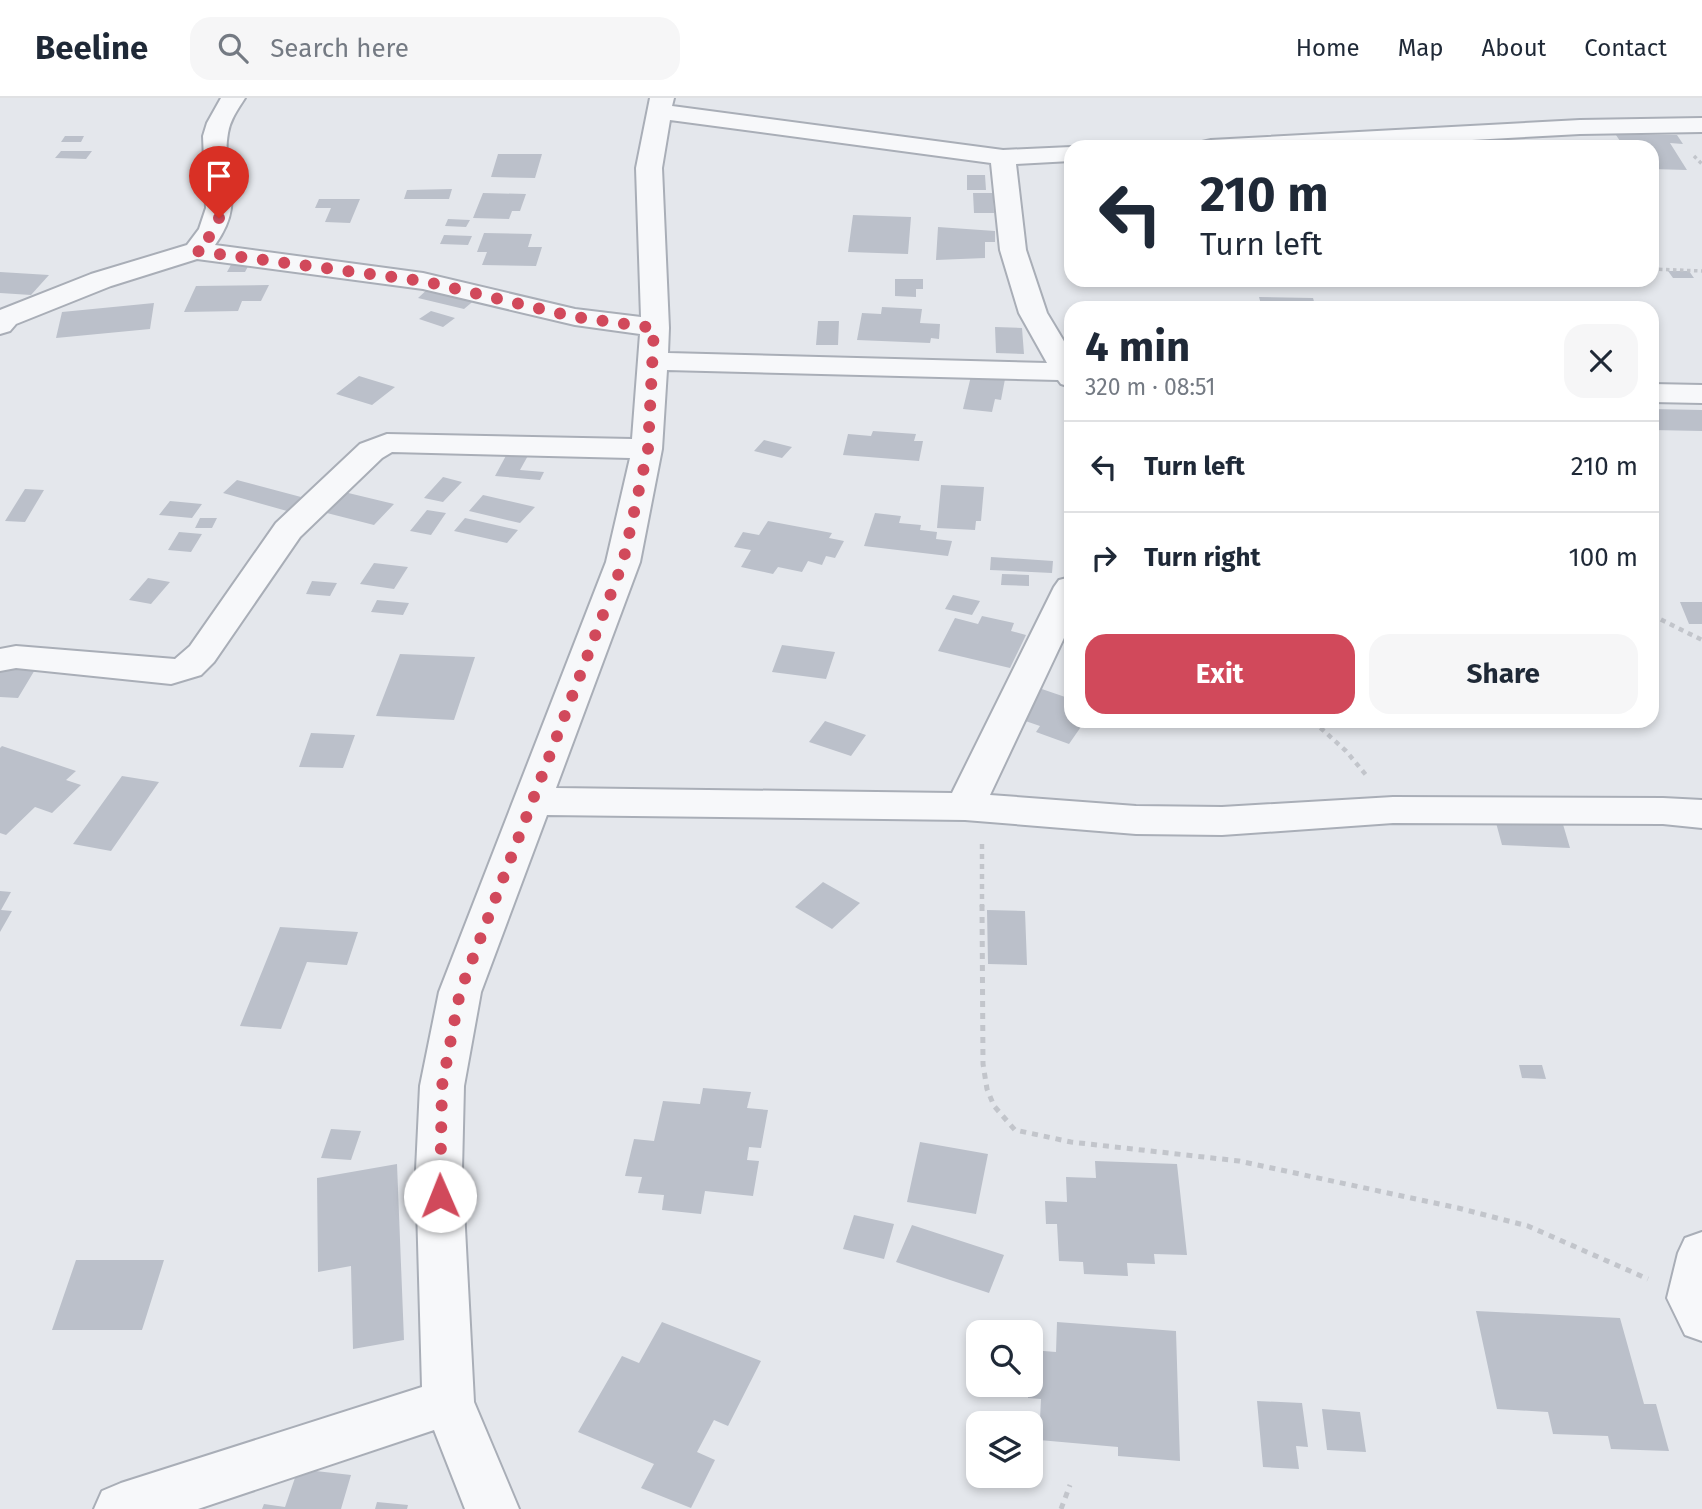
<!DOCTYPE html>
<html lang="en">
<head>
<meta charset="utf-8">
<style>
	:root { --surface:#fff; --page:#f6f6f7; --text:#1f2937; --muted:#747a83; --line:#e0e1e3; --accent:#d1495b }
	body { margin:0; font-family:"Fira Sans",sans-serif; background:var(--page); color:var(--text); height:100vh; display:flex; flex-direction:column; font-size:26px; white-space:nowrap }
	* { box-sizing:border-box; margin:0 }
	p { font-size:23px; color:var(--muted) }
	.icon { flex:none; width:38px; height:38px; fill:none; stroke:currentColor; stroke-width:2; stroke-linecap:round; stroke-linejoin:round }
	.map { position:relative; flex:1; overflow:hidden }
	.details { position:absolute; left:1064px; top:203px; width:595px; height:427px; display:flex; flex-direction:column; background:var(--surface); border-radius:21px; box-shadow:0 4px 10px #0003 }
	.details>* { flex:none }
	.top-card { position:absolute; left:1064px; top:42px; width:595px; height:147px; border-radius:21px; box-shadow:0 4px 10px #0003; background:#fff; color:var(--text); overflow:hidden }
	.controls { position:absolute; left:966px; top:1222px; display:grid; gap:14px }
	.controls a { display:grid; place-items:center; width:77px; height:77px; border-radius:14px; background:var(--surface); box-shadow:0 4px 10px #0003; font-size:35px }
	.pin { position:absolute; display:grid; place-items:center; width:60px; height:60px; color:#fff; margin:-72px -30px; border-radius:50% 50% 50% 0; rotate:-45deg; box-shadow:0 0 7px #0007 }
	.pin .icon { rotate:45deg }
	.me { position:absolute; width:77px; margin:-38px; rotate:359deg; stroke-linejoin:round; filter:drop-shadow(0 0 5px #0008) }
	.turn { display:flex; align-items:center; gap:24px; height:147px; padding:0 21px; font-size:32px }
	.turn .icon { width:91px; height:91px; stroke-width:2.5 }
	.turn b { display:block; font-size:49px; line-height:60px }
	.round { display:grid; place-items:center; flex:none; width:74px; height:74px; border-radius:21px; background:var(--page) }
	.head { display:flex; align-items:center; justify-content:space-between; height:119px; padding:0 21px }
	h1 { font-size:42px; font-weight:700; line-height:52px }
	.action { display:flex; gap:14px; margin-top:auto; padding:14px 21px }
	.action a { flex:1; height:80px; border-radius:21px; background:var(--accent); color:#fff; font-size:28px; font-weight:700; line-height:80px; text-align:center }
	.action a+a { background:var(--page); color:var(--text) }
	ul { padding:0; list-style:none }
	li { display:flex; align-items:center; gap:21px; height:91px; padding:0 21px; border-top:2px solid var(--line) }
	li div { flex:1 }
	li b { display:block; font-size:26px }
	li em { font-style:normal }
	header { display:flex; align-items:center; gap:42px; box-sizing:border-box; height:98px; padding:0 35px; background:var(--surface); border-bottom:2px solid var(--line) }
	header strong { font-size:33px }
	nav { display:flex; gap:38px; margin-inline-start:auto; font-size:24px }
	.search { width:490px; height:63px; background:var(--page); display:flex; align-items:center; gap:18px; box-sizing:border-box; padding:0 24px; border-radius:21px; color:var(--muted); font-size:26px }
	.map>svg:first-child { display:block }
	.building { fill:#bbc0ca }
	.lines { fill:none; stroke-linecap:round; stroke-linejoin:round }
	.minor-casing { stroke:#a9aeb7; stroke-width:4 }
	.path-far2 { stroke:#c2c5cb; stroke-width:3.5; stroke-dasharray:3.5 3.5; stroke-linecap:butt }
	.path-far1 { stroke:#c2c5cb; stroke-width:4.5; stroke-dasharray:5 5; stroke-linecap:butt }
	.path { stroke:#c2c5cb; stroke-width:5; stroke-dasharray:6 6; stroke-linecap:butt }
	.minor { fill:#f7f8fa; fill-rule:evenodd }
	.route { stroke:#d1495b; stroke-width:12; stroke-dasharray:0 21.6 }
</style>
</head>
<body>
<header>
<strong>Beeline</strong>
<div class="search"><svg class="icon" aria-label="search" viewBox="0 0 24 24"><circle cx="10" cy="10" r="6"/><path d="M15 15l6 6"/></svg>Search here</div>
<nav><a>Home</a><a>Map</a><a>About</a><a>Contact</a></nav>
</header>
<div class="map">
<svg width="1702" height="1411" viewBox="0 0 1702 1411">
	<rect width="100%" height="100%" fill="#e4e7ec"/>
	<path class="building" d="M1616,37H1677L1683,46L1670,45L1687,72L1652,71V49H1624Z
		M65,38H84L81,44H61Z
		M61,53H92L86,61L55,60Z
		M498,56H542L535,80L491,79Z
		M967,77H985L986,92H967Z
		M452,91L449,101H404L407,92Z
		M483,95L526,96L520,113H512L509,121L473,120Z
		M973,95H993L994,115H974Z
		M319,101H360L350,125L325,124L331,110H315Z
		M853,117L911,119L908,156L848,154Z
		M448,121L470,122L466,129L445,128Z
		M938,129L995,133V144H985V160L936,162Z
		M484,135L532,136L528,149H542L536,168L482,167L487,154H477Z
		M444,137L472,138L468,147L440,146Z
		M233,163H251L245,174H227Z
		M1668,173H1689L1694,180H1673Z
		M0,174L49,177L31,197L0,195Z
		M895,181H923V191H916V199L895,198Z
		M1177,182H1206L1207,189L1178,188Z
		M269,187L261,203H242L238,213L184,214L196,188Z
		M431,188L477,200L464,211L418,200Z
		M1259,199L1313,200L1315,207L1262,210Z
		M154,205L150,231L56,240L62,214Z
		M882,209L922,211L920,225L940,226L939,241L931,240L930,245L857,242L862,215L881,216Z
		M431,213L455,220L443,229L419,221Z
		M818,223H839L838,247H816Z
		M995,229L1022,230L1024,256L996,255Z
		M359,278L395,289L372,307L336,296Z
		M971,278L1005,281L1001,302L995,301L992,314L963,311Z
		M1652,311L1702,312V333L1652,332Z
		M873,333L916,336L914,343H923L919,363L843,357L848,336L871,338Z
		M764,342L792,349L782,360L754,353Z
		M509,352L530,354L520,372L544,374L540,382L495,378Z
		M443,379L462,384L443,404L424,400Z
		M237,382L301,399L287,413L223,395Z
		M941,387L984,389L981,423H976L975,432L937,430Z
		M25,391L44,392L25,424L5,423Z
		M340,393L394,406L374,427L319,413Z
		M483,397L535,409L520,425L469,413Z
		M170,403L202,406L192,420L159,417Z
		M427,412L446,415L431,437L410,433Z
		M875,415L901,418L899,425L921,427L920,432L937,434L936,441L952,443L948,458L864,448Z
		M200,420H217L212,430H195Z
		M465,420L518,432L507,445L454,433Z
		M768,423L832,435L829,440L844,443L835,460L826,458L822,467L808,463L802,474L778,469L773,476L741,469L751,452L734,449L743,434L759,437Z
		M179,434L202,436L191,454L168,452Z
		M991,459L1053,463L1052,475L990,472Z
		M374,465L408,469L394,491L360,486Z
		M1002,476L1029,477V488L1001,487Z
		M148,480L170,484L151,506L129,502Z
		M312,483L337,485L330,498L306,496Z
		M953,497L980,503L972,517L945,511Z
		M377,502L409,505L403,517L371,514Z
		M1680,504H1702V526H1689Z
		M982,518L1014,525L1011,533L1026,537L1010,570L938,553L955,520L978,526Z
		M782,547L835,554L826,581L772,574Z
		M400,556L475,559L454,622L376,618Z
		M0,565H39L18,600L0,599Z
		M1036,589L1071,601V623H1085L1069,646L1036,634L1040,628L1014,619Z
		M825,623L866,637L851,658L809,644Z
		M311,635L355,637L343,670L299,669Z
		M2,648L76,673L66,682L81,687L52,715L35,709L6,737L0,735V650Z
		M122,678L159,684L111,753L73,746Z
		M1495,721L1562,723L1570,750L1502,747Z
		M823,784L860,805L832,831L795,809Z
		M0,793L11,794L1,812L12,813L0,834Z
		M987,812L1025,813L1027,867L988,866Z
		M280,829L358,834L347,867L307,864L281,931L240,928Z
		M1519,967H1542L1546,981L1522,980Z
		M703,990L751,994L747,1010L768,1012L761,1050L749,1049L747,1062L759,1063L753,1098L705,1093L701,1116L662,1112L664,1097L638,1095L642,1079L625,1078L634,1041L654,1043L663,1003L700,1006Z
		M331,1031L361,1033L351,1062L321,1060Z
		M920,1044L988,1056L976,1116L907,1104Z
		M1095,1063L1177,1066L1187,1157L1154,1156L1155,1166L1127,1165L1128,1178L1084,1176L1083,1164L1059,1163L1057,1126H1046L1045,1103L1067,1104L1066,1079L1096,1080Z
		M397,1066L404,1242L353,1251L351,1168L318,1174L317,1080Z
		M854,1117L894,1126L884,1161L843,1151Z
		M912,1127L1004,1157L989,1195L896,1164Z
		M76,1162H164L142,1232H52Z
		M1476,1213L1620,1220L1644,1306H1656L1669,1353L1611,1351L1608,1338L1553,1336L1548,1314L1497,1311Z
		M662,1224L761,1263L728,1328L714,1322L697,1354L715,1362L691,1410L641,1390L654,1366L578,1334L622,1258L639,1265Z
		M1057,1224L1176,1233L1180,1363L1118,1358V1349L1039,1342L1041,1301L1028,1300V1286H1031V1252L1056,1254Z
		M1257,1303L1302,1305L1308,1349L1296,1348L1299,1371L1263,1369Z
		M1322,1311L1360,1314L1366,1354L1327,1352Z
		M298,1371L351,1377L341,1411H262L264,1406L285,1409Z
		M377,1404L408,1407L407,1411H375Z"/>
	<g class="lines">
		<defs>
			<path id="minor" d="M221,0H245C238,11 230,22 228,35C220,81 248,101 215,147L423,175L575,211L641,219L636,70L650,0H674L672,8L1003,52L1071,49H1073L1071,63L1016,66L1026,152L1047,215L1071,255V289L1061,286L1058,282L667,272L662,351L640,464L556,690L952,695L1054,489L1059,482L1071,479V525L990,697L1136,708L1222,709L1393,699L1663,700L1702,702V730L1663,726L1393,725L1222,737L1136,736L965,722L547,717L481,894L464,988L462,1072L474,1304L519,1411H465L434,1332L198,1411H94L102,1393L121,1385L422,1289L416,1072L420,988L439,894L606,464L630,360L392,354L382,360L300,439L214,564L201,577L171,586L16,570L0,573V551L16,548L175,561L190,548L276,425L360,346L387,336L632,341L640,236L575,227L423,191L197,161L111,188L16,226L10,233L0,236V212L91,176L187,147L199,131L206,110L203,38L207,25ZM670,22L991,65L1000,152L1019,215L1047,265L668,255L669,230L662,70Z
				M1702,20V34L1580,36L1346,49H1199L1202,44L1211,42L1580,22Z
				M1652,286L1702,287V305L1652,304Z
				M1702,1134V1243L1685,1237L1667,1200L1678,1155L1685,1140Z"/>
		</defs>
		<use href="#minor" class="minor-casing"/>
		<path class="path-far2" d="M1694,58L1702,66
			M1652,171L1702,173"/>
		<path class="path-far1" d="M1652,517L1702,542
			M1313,623L1346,653L1366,677
			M982,746V809"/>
		<path class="path" d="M982,807L983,966L987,991L994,1008L1015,1032L1071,1044L1239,1063L1458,1110L1528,1128L1648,1181
			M1061,1411L1070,1387"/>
		<use href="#minor" class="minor"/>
	</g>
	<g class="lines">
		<path class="route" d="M219,120L210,138L196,153L423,183L575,219L654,230L648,351L623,464L460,894L442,988L440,1098"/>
	</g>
</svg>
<div class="controls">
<a><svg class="icon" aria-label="search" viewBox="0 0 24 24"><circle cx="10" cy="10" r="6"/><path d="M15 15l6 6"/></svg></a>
<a><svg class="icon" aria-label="layers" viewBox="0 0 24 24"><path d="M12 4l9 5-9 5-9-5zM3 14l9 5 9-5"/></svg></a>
</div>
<div class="pin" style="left:219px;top:120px;background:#d93025"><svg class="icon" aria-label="arrive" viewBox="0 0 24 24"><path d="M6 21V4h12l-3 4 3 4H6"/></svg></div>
<svg class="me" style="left:440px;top:1098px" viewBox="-20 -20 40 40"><circle r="19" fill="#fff"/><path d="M0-13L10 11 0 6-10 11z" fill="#d1495b"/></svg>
<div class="top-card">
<div class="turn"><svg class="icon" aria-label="left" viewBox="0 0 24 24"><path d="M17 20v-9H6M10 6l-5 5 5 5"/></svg><div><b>210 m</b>Turn left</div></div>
</div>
<section class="details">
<div class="head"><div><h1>4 min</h1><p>320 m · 08:51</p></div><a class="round"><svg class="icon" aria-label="close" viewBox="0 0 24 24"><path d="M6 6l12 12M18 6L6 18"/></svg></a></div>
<ul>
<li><svg class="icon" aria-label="left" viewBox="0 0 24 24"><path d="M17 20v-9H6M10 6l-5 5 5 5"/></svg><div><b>Turn left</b></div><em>210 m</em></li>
<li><svg class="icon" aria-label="right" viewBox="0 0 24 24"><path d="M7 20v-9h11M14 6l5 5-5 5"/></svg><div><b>Turn right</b></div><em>100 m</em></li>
</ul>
<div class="action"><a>Exit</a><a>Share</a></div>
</section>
</div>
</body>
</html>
